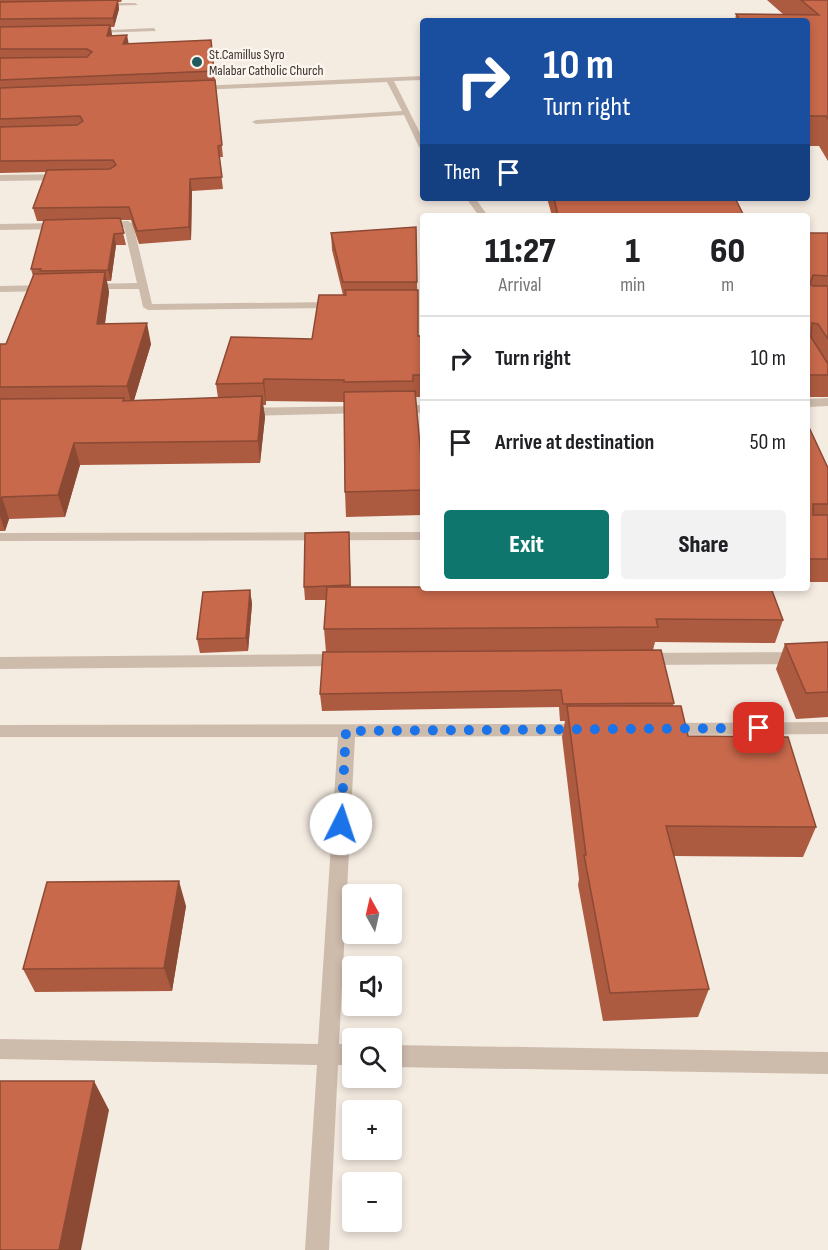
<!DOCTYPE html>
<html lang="en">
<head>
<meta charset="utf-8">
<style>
	:root { --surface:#fff; --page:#f2f2f2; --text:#202124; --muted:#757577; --line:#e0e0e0; --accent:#0f766e }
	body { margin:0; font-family:"Sofia Sans Condensed",sans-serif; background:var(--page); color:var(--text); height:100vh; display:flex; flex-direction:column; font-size:22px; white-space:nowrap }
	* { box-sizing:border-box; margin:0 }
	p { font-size:20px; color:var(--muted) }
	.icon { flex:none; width:33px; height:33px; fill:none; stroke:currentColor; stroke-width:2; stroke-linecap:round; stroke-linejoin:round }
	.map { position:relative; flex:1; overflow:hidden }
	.panel { position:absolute; left:420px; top:213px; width:390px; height:378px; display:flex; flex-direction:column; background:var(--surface); border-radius:6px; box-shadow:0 3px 9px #0003 }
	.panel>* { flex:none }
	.guide { position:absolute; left:420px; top:18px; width:390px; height:183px; border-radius:6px; box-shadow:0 3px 9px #0003; background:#1a4fa0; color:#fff; overflow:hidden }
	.needle { width:39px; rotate:352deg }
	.fabs { position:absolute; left:342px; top:884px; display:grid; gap:12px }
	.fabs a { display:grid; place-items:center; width:60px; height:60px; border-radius:6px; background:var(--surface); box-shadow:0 3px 9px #0003; font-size:30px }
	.pin { position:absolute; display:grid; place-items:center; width:51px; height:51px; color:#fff; margin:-26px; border-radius:12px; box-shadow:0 3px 9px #0006 }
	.me { position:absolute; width:66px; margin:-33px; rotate:4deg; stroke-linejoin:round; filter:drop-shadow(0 0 4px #0008) }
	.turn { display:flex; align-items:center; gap:21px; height:126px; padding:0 24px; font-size:27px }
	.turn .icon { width:78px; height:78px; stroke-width:2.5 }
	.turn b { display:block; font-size:42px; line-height:51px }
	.then { display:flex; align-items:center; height:57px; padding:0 24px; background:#0003; gap:12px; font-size:22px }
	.eta { display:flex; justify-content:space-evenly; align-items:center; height:102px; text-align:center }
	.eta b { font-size:36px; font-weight:800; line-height:42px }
	.action { display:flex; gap:12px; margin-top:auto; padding:12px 24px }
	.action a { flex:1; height:69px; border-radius:6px; background:var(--accent); color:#fff; font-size:24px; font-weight:800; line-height:69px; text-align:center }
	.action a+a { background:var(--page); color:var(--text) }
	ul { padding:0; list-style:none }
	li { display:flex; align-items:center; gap:18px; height:84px; padding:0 24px; border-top:2px solid var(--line) }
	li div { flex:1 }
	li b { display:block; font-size:22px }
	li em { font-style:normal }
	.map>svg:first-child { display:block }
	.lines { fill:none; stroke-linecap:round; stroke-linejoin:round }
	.street { fill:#cdbbac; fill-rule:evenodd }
	.wall { fill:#ac5a40 }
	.shaded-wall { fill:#8c4a34 }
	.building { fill:#c8694b; stroke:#8c4a34; stroke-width:1.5 }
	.route { stroke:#1a73e8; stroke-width:10; stroke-dasharray:0 18 }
	.poi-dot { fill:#1f5a5e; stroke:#fbf5ee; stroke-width:2 }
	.labels { text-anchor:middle; stroke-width:5; stroke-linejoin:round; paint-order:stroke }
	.far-poi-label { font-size:14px; fill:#3b302b; stroke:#fbf5ee; text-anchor:start }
</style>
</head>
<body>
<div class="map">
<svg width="828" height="1250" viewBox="0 0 828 1250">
	<rect width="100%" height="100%" fill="#f4ebe1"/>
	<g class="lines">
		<path class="street" d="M99,3H135L138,5L97,6Z
			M154,28L156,31L93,33L90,31Z
			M423,76V80L394,81L423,139V149L419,147L404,115L256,124L252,122L256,120L402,111L387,82L198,90L194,88L198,86Z
			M0,175L64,174L68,177L64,180L0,181Z
			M466,198H475L488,216H479Z
			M128,221L133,224L152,304L336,302L341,305L336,308L148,310L143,307L139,289H86V285L90,284L137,283L124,227L103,228L98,225L103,222Z
			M0,224L61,223L66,226L61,229L0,230Z
			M0,286L48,285L53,288L48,291L0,292Z
			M828,398V406L807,407V399Z
			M396,405H423V413L392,412L390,409Z
			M363,406L367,407V413L243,416L237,412L243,408Z
			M423,532V540L0,541V533Z
			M828,652V664L642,665L637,663L634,659L637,655L642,653Z
			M342,654L347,656L350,660L347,664L342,666L0,669V657Z
			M828,722V734L666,735L660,733L658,729L660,725L666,723Z
			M582,724L588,726L590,730L588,734L582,736L355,737L339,1044L352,1045V1065H338L329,1250H305L317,1065L0,1059V1039L318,1044L338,737H0V725Z
			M392,1045L828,1052V1074L392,1067Z"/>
	</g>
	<path class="wall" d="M0,0H122L121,2H118L119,9L114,27H111L112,36L129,44L211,40L223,157H219L223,189L192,191L191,240L139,244L131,220H120L126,245H116L111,281H107L109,292L105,324L151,344L134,400L218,398L216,384L312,339L343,295L332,250L331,233L416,227L418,336H423V397H415L423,478V515L346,517L345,492L344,402L266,401V405H263L265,417L260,463L80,465L65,517L9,519L5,531H0V344H6L33,276L31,269L44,221H37L33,208L46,172L0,173Z
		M767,0H828V161L819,146H807V21H735L736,14L784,15Z
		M547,198H735L744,216H552Z
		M807,233H828V397H807Z
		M807,423L828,468V582H807Z
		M349,532L351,587L783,620L775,643L655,642L653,650L674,703L673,706L688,736L816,827L803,857L674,856L709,989L698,1017L603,1021L578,885L579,879L562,737L565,721H560L559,707L322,711L320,694L326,652L324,629L326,600H305L304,587Z
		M250,590L252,604L248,651L200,653L197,639Z
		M828,642V717L796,719L776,669L785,644Z
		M186,906L172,991L35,992L23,969Z"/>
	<path class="shaded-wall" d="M118,0L119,9L114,27L113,18Z
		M110,25L112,35L109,46L107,36Z
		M127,35L129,45L123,44Z
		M190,179L192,191L191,240L189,227Z
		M114,234L116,245L111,281L108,270Z
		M105,272L109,292L102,345L97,324Z
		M147,323L151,344L132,407L127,386Z
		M264,379L266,401V405L263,383Z
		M262,396L265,417L260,463L258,441Z
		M74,443L80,465L65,517L58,495Z
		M2,497L9,519L5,531L0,516V501Z
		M250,590L252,604L248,651L246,638Z
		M179,881L186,906L172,991L164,968Z
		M94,1081L109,1110L81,1250H59Z"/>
	<path class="building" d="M118,0L113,18L0,19V2Z
		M801,0H828V119L826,116H807V21H741L736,14L819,15Z
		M110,25L107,36L127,35L123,44L211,40L214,71L0,80V58L87,57L92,52L87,49H0V27Z
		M215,80L222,145L218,146L222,177L190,179L189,227L137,231L129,207L33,208L47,170L110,169L116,165L113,160L0,161V127L77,125L83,121L80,116L0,119V88Z
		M554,198H735L744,216H558Z
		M120,218L124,233L114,234L108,270L40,271L41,269H31L44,220Z
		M416,227L417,282H343L331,233Z
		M807,233H828V276L813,275L810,284L813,286H828V339L818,324L812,323L811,337L828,364V375H807Z
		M105,272L97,324L147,323L127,386L0,387V344H6L34,274Z
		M345,290H418V336H423V375H413V381L344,382V380L264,379L263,383L216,384L231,337L312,339L319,295H346Z
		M415,391L423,478V490L345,492L344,392Z
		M262,396L258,441L74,443L58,495L2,497L0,501V399L124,398L123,401Z
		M807,423L828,468V504H813V515H828V559H807Z
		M349,532L350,585L304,587L305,533Z
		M327,587H423V588H771L783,620L656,619L658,627L324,629Z
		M250,590L246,638L197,639L203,592Z
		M828,642V692L806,693L785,644Z
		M661,650L674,703L563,704L561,690L320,694L323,652Z
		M567,706H681L688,736L788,737L816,827L666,826L709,989L610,993L584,855H586Z
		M179,881L164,968L23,969L47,882Z
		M0,1081H94L59,1250H0Z"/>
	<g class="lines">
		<path class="route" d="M341,824L346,731L759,728"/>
	</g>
	<circle class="poi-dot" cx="197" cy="62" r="6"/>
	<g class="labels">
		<g class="far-poi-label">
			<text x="209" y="59">St.Camillus Syro<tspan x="209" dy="16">Malabar Catholic Church</tspan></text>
		</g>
	</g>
</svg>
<div class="fabs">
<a><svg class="needle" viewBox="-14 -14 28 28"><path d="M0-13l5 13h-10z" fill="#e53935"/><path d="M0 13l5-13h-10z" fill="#757577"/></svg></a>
<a><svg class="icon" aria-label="sound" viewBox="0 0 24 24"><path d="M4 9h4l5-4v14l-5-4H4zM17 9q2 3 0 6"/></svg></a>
<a><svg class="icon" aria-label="search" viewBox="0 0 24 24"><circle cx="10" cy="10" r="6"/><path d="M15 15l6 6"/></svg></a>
<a>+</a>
<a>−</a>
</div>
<div class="pin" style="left:759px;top:728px;background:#d93025"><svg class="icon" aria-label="arrive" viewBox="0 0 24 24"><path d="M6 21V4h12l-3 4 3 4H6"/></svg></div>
<svg class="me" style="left:341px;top:824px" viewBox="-20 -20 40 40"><circle r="19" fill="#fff"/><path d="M0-13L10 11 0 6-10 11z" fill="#1a73e8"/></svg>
<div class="guide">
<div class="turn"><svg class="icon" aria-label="right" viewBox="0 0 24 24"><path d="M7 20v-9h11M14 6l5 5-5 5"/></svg><div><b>10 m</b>Turn right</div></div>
<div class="then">Then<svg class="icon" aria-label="arrive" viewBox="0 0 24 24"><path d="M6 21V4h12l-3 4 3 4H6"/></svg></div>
</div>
<section class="panel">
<div class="eta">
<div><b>11:27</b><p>Arrival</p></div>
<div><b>1</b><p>min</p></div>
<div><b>60</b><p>m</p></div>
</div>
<ul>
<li><svg class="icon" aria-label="right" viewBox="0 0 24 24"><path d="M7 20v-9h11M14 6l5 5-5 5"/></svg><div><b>Turn right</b></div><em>10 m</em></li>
<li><svg class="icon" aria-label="arrive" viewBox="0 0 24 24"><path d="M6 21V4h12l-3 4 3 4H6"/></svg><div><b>Arrive at destination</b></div><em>50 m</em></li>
</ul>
<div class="action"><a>Exit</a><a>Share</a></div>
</section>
</div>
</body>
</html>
